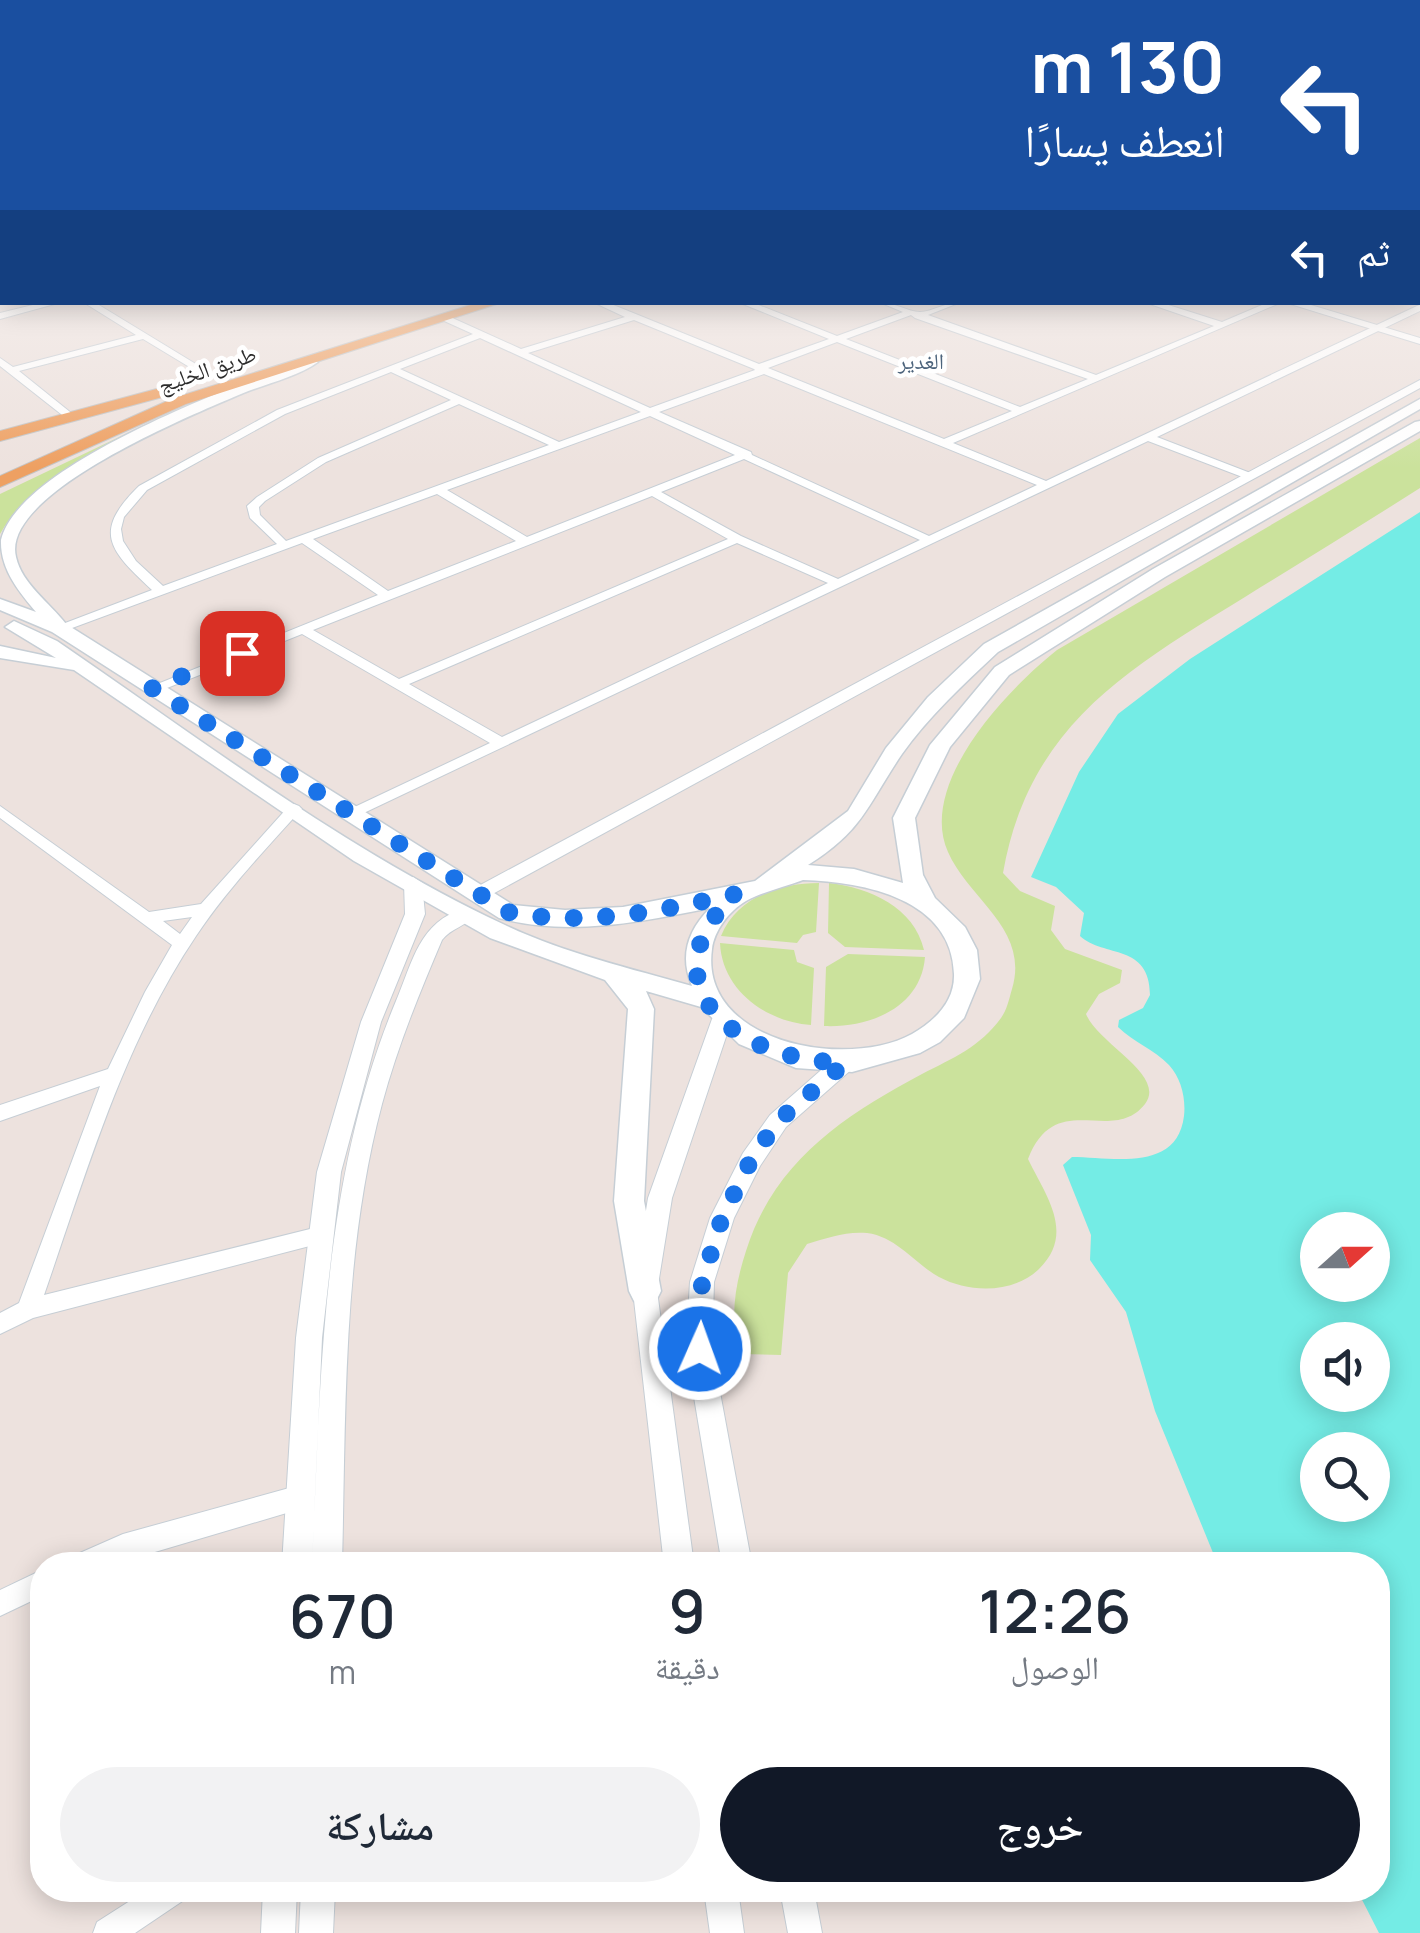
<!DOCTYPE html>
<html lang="ar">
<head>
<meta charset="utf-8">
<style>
	:root { --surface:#fff; --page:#f2f2f3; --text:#1f2937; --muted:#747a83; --accent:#111827 }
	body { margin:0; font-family:Manrope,"Noto Naskh Arabic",sans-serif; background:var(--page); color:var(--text); direction:rtl; height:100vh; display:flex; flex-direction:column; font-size:38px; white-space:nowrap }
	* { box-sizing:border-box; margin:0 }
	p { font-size:32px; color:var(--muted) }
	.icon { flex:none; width:55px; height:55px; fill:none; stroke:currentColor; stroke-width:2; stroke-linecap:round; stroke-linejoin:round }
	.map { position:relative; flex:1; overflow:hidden; direction:ltr }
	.details { position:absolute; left:30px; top:1552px; width:1360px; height:350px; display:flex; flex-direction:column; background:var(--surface); border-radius:40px; box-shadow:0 5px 25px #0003; direction:rtl }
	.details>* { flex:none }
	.guide { position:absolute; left:0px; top:0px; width:1420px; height:305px; box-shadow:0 5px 25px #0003; direction:rtl; background:#1a4fa0; color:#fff; overflow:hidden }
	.needle { width:65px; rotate:69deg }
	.controls { position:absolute; left:1300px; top:1212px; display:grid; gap:20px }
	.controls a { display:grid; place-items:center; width:90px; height:90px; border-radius:50%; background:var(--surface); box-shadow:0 5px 25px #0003; font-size:50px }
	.pin { position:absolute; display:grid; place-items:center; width:85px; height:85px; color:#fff; margin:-42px; border-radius:20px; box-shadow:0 5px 15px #0006 }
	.me { position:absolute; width:110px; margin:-55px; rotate:2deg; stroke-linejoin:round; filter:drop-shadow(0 0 8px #0008) }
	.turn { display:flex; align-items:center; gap:35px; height:210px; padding:0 30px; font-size:45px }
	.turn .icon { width:130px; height:130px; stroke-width:2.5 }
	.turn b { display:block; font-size:70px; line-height:85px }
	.then { display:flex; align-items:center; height:95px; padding:0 30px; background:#0003; gap:20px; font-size:38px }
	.eta { display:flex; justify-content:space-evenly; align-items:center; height:170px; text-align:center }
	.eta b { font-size:60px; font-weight:600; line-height:70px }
	.action { display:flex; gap:20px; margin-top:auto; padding:20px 30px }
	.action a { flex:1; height:115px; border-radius:60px; background:var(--accent); color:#fff; font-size:40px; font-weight:600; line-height:115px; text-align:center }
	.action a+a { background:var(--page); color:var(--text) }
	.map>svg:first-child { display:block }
	.green { fill:#cbe29c }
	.water { fill:#74ece5; fill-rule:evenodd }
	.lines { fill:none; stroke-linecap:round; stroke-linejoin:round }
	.minor-casing { stroke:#c6ced5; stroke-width:2 }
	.tertiary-casing { stroke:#c6ced5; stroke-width:2 }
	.secondary-casing { stroke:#c6ced5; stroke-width:3 }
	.primary-casing { stroke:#c4c4c4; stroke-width:2 }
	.minor { fill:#fff; fill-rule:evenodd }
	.tertiary { fill:#fff; fill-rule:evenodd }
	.secondary { fill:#fff; fill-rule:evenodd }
	.primary { fill:#eea062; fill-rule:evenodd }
	.route { stroke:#1a73e8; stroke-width:18; stroke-dasharray:0 32.4 }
	.labels { text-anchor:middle; stroke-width:9; stroke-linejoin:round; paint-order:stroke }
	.far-neighbourhood-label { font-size:22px; fill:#4d647c; stroke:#fff }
	.far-street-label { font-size:22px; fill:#2c2c2c; stroke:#fff }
</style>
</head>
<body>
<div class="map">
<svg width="1420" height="1933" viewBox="0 0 1420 1933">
	<rect width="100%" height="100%" fill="#ede2de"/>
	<path class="green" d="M159,418L164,419C108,450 33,476 0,534V494Z
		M1420,438V488C1362,525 1303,561 1245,597C1128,669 1029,725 1003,873L1020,891L1055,906L1051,930L1065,949L1122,970L1120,983L1099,994L1086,1014C1098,1044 1167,1075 1145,1104C1112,1146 1056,1087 1028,1159C1047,1198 1075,1233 1039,1269C1013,1294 969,1293 939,1277C914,1263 897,1237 867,1233C846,1231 827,1238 807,1244L788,1273L781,1355L740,1354C729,1319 735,1285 746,1251C774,1162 843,1116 922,1074C953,1058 980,1047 1001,1018C1007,1010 1009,999 1012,989C1030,929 969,900 948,852C917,783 1009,688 1057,650Z
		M819,883L816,932L803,935L797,943L721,936C737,897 779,883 819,883Z
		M829,883C870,888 914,907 924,950L845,947L828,933Z
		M720,943L794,950L797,962L814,968L811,1025C766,1022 722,990 720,943Z
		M848,954L925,957C921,1008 869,1028 824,1026L826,967Z"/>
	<path class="water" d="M1420,512V1933H1379L1357,1890H1378V1565H1218L1155,1411L1126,1312L1090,1260L1091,1235L1063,1165L1072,1157C1111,1157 1177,1173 1184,1116C1186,1098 1181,1078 1169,1065C1154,1049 1133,1042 1118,1027L1119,1020L1143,1008L1150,995C1150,943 1104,958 1080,936L1084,913L1056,887L1031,877L1079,772L1118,714L1190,659ZM1318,1230H1372V1285H1318ZM1318,1340H1372V1395H1318ZM1318,1450H1372V1505H1318Z"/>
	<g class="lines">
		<defs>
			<path id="minor" d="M0,221H2V225H0Z
				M0,248H2V252H0Z
				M1418,257H1420V262H1418Z
				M1418,291L1420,292V298L1418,297Z
				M45,302H62L0,319V313Z
				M83,302H94L204,369L196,371L143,339L19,371L75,416L66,418L0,366V358L13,367L136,335Z
				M593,302H606L759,364L829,339L738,302H751L837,336L903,312L879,302C894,302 908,312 920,312C932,312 946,302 961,302L928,315L1096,375L1214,326L1144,302H1159L1222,322L1269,302H1282L953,443L1046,481L1417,306L1420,305V311L1157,437L1253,474V478H1245L1148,441L349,820L341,815L344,812L490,743L302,634L157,692L152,693L145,689L378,595L302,543L64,631H54L52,628L152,590C109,550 92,532 139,486L277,410L473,334L442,320V316H448L521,349L625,317ZM911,315L915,318L1088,379L1020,407L846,339ZM634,320L754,369L755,370L650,408L528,353ZM480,338L641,412L559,442L400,369ZM837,342L1012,411L944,439L768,368ZM391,372L451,400L318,458L257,497L247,506L250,518L277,544L163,586L136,561L123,541L121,529L124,517L147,490L285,414ZM764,374L1037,485L929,536L752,455L751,452L659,412ZM459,404L549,445L286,541L260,515L259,507L265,501L326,462ZM650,416L735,455L527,537L447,490ZM744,459L920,540L838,579L741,536L661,492ZM437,494L516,541L388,591L313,539ZM652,496L728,539L399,679L313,630ZM737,543L828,583L502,737L409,684Z
				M294,804L299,806L302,809L299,812C263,852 226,891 196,936C123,1044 86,1174 44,1295L322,1226L329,1229L333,1235L329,1241L33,1318L0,1334V1313L19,1303L100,1086L0,1121V1105L108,1069L145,992L172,945L0,818V806L149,912L201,904L289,806ZM192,917L180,934L163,921Z
				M300,1485L309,1488L312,1497L309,1506L300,1509L111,1565H69L73,1556L123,1534Z
				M42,1570V1596L0,1616V1590Z
				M147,1890H189L184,1900L135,1933H93L97,1922Z"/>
			<path id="tertiary" d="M1418,225H1420V231H1418Z
				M1284,302H1301L1420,338V344Z
				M1420,380V388L487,897L480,899L471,893L473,889Z
				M413,877L422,883L425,914L381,1022L341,1172L322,1338L312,1565H282L296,1338L317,1172L361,1022L405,914L404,883Z
				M465,908L475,915C467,926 451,928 442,940C419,994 397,1048 382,1104C342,1254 346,1412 342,1565H312C321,1374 321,1181 396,1001C413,961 419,922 465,908Z
				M722,1011L729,1014L732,1019L672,1198L657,1291L694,1565H664L633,1291L648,1198L712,1019L715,1014Z
				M844,1055L852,1057L855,1063L852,1069L786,1127L760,1166L734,1218L714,1282L712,1349L752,1565H722L686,1349L690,1282L710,1218L743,1153L770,1115L836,1057Z
				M263,1890H297L295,1933H261Z
				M301,1890H335L333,1933H299Z
				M704,1890H738L744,1933H710Z
				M780,1890H814L822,1933H788Z"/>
			<path id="secondary" d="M306,359L318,362C297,377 265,384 241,394C194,414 0,493 16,557C22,584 50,603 66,624L513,905L565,910L623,907L755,881L848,811L886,748L928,697L984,644L1420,399V409L998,652C964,684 929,716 902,754C868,804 864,830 808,865L854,869L903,883L893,818L930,745L995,667L1153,569L1415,422L1420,421V431L1165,577L1009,675L950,747L915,818L923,875L935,898L965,927L977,950L980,979L964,1018L940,1042L920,1053L852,1072L796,1068L739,1044L701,1007L646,991L654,1009L644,1201L661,1291L656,1301L645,1305L634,1301L629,1291L614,1201L628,1009L605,980L490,938L354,861L74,670L0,658V646L56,658L5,627L14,621L57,641C202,740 345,850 505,925C564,953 629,968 692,986C679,956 688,930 710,908C642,922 567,937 499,918L52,632L0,610V599L36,612C19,592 0,569 1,540C19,464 237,385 306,359ZM803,880C865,882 952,899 954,974C955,1001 935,1021 912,1034C847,1070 699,1043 712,949C714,931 729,911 746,901C762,892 785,887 803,880Z"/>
			<path id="primary" d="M480,302H503L186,404L0,487V476L174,398Z
				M164,387L170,389V395L0,441V431Z"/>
		</defs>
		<use href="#minor" class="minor-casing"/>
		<use href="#tertiary" class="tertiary-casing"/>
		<use href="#secondary" class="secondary-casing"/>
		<use href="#primary" class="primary-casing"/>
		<use href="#minor" class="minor"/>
		<use href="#tertiary" class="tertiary"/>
		<use href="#secondary" class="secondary"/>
		<use href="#primary" class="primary"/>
	</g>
	<linearGradient id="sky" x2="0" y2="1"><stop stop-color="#79cae7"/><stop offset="0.42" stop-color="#f7f2f0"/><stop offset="1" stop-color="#f7f2f0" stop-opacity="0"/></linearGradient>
	<rect width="1420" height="468" fill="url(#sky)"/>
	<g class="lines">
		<path class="route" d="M242,653L152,688L508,912C586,927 660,911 736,894C679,943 683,1007 754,1042C783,1057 812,1060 844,1064L778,1121L751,1160L722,1218L702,1282L700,1349"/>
	</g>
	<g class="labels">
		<g class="far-neighbourhood-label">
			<text x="921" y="369">الغدير</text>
		</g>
		<g class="far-street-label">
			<text transform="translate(207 369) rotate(-19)" y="8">طريق الخليج</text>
		</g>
	</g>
</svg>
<div class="controls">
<a><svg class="needle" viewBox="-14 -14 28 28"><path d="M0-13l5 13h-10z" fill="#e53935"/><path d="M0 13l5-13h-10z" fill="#747a83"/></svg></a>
<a><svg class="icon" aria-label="sound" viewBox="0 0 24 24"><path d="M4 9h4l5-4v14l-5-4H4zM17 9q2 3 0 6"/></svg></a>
<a><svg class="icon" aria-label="search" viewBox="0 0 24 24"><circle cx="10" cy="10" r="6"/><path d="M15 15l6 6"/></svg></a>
</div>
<div class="pin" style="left:242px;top:653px;background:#d93025"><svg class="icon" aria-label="arrive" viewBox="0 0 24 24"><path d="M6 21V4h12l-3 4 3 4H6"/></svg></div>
<svg class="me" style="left:700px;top:1349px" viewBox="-20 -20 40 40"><circle r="17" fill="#1a73e8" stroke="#fff" stroke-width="3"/><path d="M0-11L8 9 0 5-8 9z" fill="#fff"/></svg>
<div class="guide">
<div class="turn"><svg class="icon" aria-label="left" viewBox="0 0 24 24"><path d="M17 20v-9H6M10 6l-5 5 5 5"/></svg><div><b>130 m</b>انعطف يسارًا</div></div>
<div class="then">ثم<svg class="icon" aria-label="left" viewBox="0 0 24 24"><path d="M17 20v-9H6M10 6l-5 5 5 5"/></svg></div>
</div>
<section class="details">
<div class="eta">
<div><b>12:26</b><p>الوصول</p></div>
<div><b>9</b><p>دقيقة</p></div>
<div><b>670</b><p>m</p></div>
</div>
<div class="action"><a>خروج</a><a>مشاركة</a></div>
</section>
</div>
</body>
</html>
